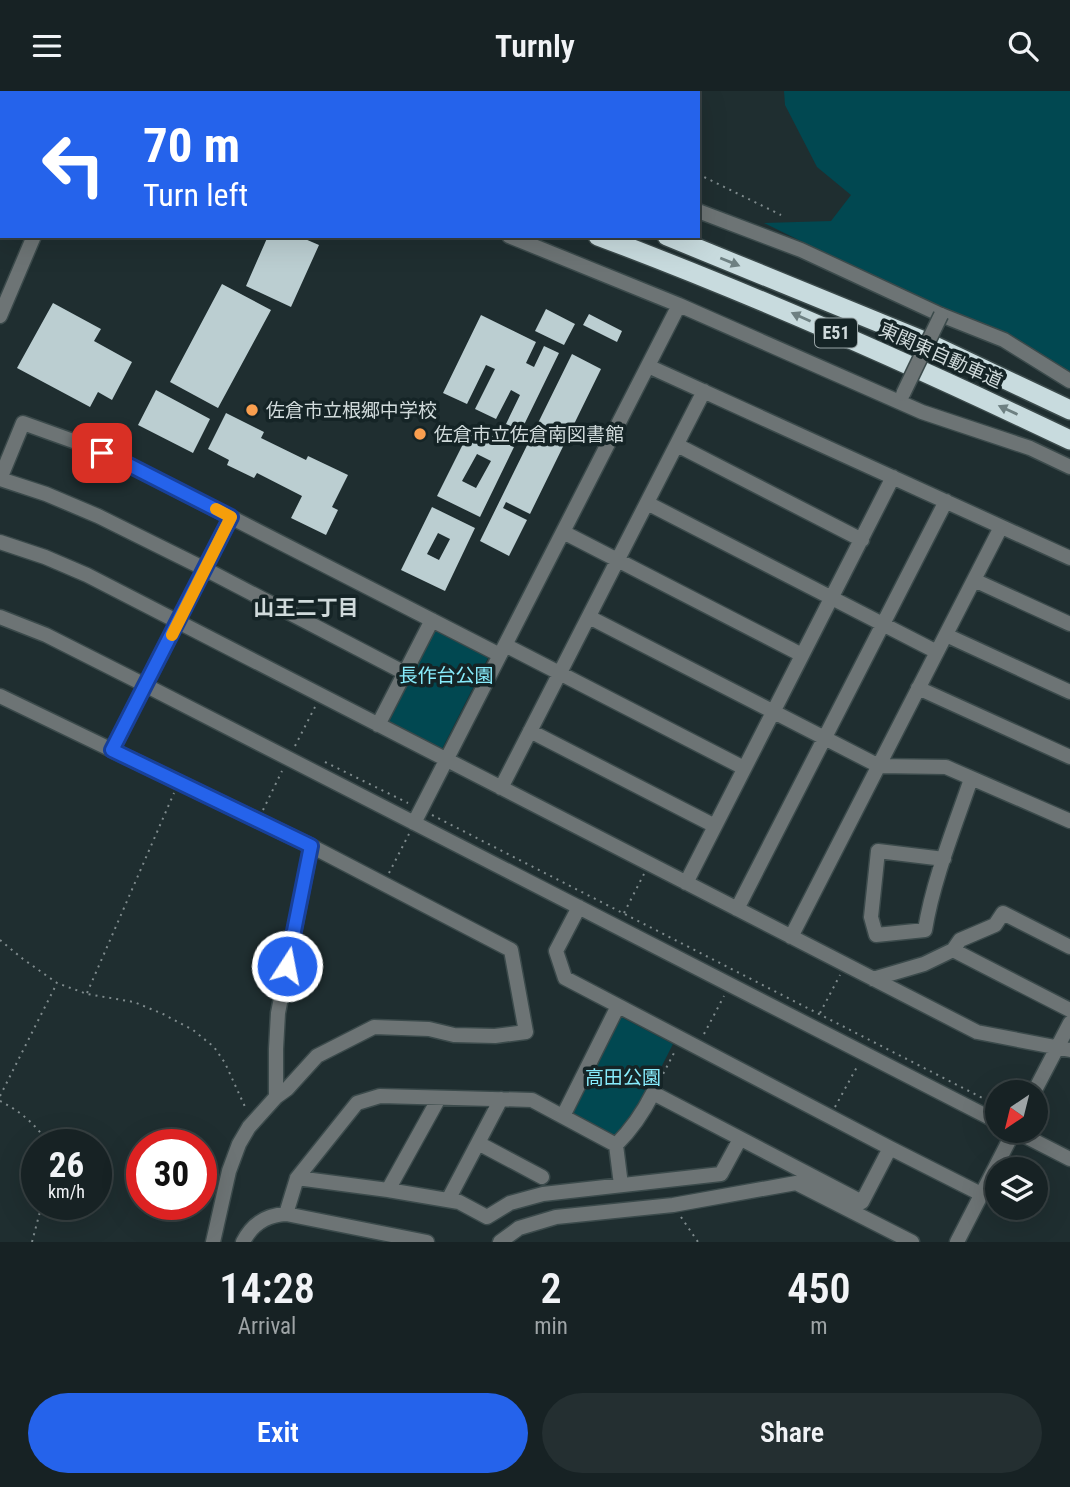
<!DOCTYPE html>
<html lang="en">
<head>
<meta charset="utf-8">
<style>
	:root { --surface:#172224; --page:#242f31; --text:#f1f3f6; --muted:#9ea4a6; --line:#363f41; --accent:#2563eb }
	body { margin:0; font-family:"Roboto Condensed","Noto Sans JP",sans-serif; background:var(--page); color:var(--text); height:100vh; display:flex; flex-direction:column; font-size:26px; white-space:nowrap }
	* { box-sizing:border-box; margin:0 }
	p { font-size:23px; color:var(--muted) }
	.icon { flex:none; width:38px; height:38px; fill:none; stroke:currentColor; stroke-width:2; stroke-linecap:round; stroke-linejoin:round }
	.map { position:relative; height:1151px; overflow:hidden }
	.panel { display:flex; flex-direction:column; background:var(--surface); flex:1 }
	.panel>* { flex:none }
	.hud { position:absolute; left:0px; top:0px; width:700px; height:147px; box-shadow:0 7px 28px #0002,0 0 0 2px var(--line); background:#2563eb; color:#fff; overflow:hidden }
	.needle { width:46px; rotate:215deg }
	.controls { position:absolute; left:985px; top:989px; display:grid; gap:14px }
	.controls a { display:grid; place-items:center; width:63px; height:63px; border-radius:50%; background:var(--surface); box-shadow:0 7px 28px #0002,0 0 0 2px var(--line); font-size:35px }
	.speed { position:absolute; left:21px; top:1038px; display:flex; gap:14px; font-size:35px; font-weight:700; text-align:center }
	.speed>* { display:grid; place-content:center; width:91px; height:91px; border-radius:50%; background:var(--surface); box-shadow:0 7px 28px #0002,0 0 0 2px var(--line); line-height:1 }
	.speed small { font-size:18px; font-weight:400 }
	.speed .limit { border:10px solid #d22; background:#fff; color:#111 }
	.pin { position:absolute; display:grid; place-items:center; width:60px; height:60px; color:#fff; margin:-30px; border-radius:14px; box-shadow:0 4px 10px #0006 }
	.me { position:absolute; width:77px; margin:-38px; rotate:11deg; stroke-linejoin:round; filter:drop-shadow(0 0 5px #0008) }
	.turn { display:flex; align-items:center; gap:24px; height:147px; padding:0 28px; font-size:32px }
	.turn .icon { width:91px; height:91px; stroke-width:2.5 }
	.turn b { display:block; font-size:49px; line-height:60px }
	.eta { display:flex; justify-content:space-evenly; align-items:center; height:119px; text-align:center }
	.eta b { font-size:42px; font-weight:600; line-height:49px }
	.action { display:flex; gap:14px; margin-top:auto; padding:14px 28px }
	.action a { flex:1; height:80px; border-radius:42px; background:var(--accent); color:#fff; font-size:28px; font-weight:600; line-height:80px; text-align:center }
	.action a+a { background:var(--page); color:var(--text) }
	header { display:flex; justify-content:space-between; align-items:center; height:91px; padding:0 28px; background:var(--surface); font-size:32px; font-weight:600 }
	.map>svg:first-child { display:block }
	.green { fill:#014851 }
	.building { fill:#bbced1; fill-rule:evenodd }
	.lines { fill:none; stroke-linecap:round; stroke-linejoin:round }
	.minor-casing { stroke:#3b4a4b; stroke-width:17 }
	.highway-casing { stroke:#3b4a4b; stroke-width:22 }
	.path { stroke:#7f8b8d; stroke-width:2; stroke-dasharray:2 5; stroke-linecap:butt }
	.minor { stroke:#6d7475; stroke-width:14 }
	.highway { stroke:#c8dbde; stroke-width:19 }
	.minor-bridge-casing { stroke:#3b4a4b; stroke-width:17; stroke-linecap:butt }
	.minor-bridge { stroke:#6d7475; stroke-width:14 }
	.oneway { fill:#6e8082 }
	.route-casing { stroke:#184099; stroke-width:18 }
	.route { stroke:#2563eb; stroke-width:12 }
	.slow { stroke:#f59e0b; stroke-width:12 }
	.poi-dot { fill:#fa9f4f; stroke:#152426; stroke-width:2.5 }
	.labels { text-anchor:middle; stroke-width:7; stroke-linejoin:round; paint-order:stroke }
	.shield { fill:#152426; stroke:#98a3a5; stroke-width:2 }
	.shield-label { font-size:18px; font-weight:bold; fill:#d0dadb }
	.street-label { font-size:19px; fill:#d0dadb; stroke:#152426 }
	.poi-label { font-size:19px; fill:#d0dadb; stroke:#152426; text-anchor:start }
	.park-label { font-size:19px; fill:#88ecfc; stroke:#152426 }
	.neighbourhood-label { font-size:21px; font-weight:bold; fill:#d0dadb; stroke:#152426 }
</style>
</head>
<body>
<header><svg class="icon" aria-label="menu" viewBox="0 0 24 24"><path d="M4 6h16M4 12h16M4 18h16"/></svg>Turnly<svg class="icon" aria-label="search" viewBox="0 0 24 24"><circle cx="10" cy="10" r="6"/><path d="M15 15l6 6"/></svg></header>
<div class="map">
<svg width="1070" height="1151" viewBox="0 0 1070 1151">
	<rect width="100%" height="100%" fill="#1f2e30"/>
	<path class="green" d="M784,0H1070V282L764,132L831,130L851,104L817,76L785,14Z
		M435,538L489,565L442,658L389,631Z
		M621,926L673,953L639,1020L619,1044L613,1045L572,1023Z"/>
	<path class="building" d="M268,145H298L319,154L291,216L246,195Z
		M222,193L271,219L218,317L170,291Z
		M53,212L101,238L94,250L132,271L112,309L98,301L90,316L17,277Z
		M546,218L575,233L564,254L535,240Z
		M589,223L622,240L617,251L583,234Z
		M481,224L536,251L526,272L534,276L544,255L559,262L521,340L506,333L520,304L511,299L496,328L475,318L495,278L486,274L467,313L443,302Z
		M572,263L601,278L530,423L506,411L503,417L527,429L509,465L480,450Z
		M156,299L210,328L193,362L138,334Z
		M226,322L264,341L261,347L306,369L308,365L348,384L332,416L338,419L326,444L291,427L302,405L257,382L254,387L227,374L229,369L208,358Z
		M472,335L514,356L480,426L437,405ZM477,363L491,370L476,397L462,390Z
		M432,416L475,437L445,500L401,479ZM438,442L450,448L439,469L427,463Z"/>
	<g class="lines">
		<defs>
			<path id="minor" d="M54,0L58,2
				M357,0L361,2
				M381,0L382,2
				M94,2L95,0
				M698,120L801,159L941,224L1004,249L1070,290
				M509,145L679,214L922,321L1030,357L1070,376
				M0,225L34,145
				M648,275L1070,467
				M677,354L862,449
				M647,412L937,561
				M563,441L802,564
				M0,451L45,466L87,484L977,941L1070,959
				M974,489L1070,533
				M0,526L46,544L145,594L998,1031
				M589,526L879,675L946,676L1070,730
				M946,544L1070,601
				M505,554L744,677
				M405,582L205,478L98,425L46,403L0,388L23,332L76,351L127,373L500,564
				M918,597L1070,666
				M0,605L311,755L511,859L526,941L495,945L454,944L429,938L374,936L317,965L287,998L276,1006L249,1036L239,1053L229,1080L213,1151
				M378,634L432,529
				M530,640L715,735
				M112,659L231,426
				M501,697L704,300
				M414,732L679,214
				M944,768L878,760L871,826L876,844L925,839C933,789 955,735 971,688
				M686,792L893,386
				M579,816L556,860L565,887L890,1057L981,1103
				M737,818L946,410
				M791,846L1001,436
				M953,859L960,849L995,834L1003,822L1070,856
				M873,888L924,873L953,859L1070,919
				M1034,1001L1070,932
				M276,1006V958L278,922L311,755
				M563,1025L618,915
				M1015,1040L1070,1068
				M478,1052L542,1086
				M616,1054L621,1094
				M297,1087L388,1099L459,1111L487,1126L510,1112L543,1103L721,1083L740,1048
				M388,1099L439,1007
				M448,1109L501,1008
				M286,1123L297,1087L357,1012L380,1005L532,1009L616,1054C632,1038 643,1022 653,1002L862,1111L890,1057
				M243,1151C252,1133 266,1124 286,1123L427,1151
				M500,1151L519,1137L556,1126L673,1114L796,1092L912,1151
				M957,1151L1014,1040"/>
			<path id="highway" d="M190,0L196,2
				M271,0L276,2
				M598,145C759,205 915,275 1070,349
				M667,145L924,250L1070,319"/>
		</defs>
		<use href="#minor" class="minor-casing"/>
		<use href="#highway" class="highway-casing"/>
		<path class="path" d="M638,0L639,2
			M698,83L781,124
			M295,655L315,616
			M325,671L408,712
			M263,719L282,680
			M432,724L998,1015
			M389,782L409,743
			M624,822L644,783
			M0,849L23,868L57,892L87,903L134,911L163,923L193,939L214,956L225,972L246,1018
			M87,902L174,702
			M820,922L840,884
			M704,943L724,905
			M660,989L675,960
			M0,1005L56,894
			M0,1010C20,1020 38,1035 49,1054
			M835,1016L858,974
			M681,1126L698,1151
			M32,1151L42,1113"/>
		<use href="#minor" class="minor"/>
		<use href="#highway" class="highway"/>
		<defs>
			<path id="minor-bridge" d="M903,303L941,224"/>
		</defs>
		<use href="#minor-bridge" class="minor-bridge-casing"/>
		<use href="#minor-bridge" class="minor-bridge"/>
	</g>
	<defs><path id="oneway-solid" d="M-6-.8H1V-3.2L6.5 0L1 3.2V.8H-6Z" transform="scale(1.75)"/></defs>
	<g class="oneway">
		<use href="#oneway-solid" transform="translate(730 171) rotate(22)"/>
		<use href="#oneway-solid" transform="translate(801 226) rotate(-156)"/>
		<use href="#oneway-solid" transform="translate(1008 319) rotate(-155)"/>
	</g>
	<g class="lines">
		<defs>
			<path id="route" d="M102,362L127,373L231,426L112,659L311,755L287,875"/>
		</defs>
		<use href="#route" class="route-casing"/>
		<use href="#route" class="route"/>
		<path class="slow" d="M172,544L231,426L216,418"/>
	</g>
	<g class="poi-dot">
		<circle cx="252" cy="319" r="7"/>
		<circle cx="420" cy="343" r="7"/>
	</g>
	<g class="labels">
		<rect class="shield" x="815" y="227.5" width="42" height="29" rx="5"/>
		<g class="shield-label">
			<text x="836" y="248">E51</text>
		</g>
		<g class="street-label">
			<text transform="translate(941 264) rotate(24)" y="7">東関東自動車道</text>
		</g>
		<g class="poi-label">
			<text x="266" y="326">佐倉市立根郷中学校</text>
			<text x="434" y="350">佐倉市立佐倉南図書館</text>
		</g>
		<g class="park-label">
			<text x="446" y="591">長作台公園</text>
			<text x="623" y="993">高田公園</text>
		</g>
		<g class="neighbourhood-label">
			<text x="306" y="524">山王二丁目</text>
		</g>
	</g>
</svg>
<div class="controls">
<a><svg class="needle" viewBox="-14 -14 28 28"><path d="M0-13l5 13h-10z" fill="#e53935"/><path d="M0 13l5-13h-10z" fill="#9ea4a6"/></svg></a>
<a><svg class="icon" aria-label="layers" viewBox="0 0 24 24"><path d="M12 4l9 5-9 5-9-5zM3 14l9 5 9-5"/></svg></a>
</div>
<div class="speed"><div>26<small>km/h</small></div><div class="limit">30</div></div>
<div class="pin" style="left:102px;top:362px;background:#d93025"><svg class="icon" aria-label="arrive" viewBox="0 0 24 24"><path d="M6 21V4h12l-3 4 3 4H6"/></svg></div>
<svg class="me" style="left:287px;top:875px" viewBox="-20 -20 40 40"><circle r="17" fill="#2563eb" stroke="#fff" stroke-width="3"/><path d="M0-11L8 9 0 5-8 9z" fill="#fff"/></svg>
<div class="hud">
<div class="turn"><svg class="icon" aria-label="left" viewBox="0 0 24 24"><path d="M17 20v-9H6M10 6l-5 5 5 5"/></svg><div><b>70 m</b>Turn left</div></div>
</div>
</div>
<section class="panel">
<div class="eta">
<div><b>14:28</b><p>Arrival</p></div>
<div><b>2</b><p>min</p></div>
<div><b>450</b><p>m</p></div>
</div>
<div class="action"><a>Exit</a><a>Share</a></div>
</section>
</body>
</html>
